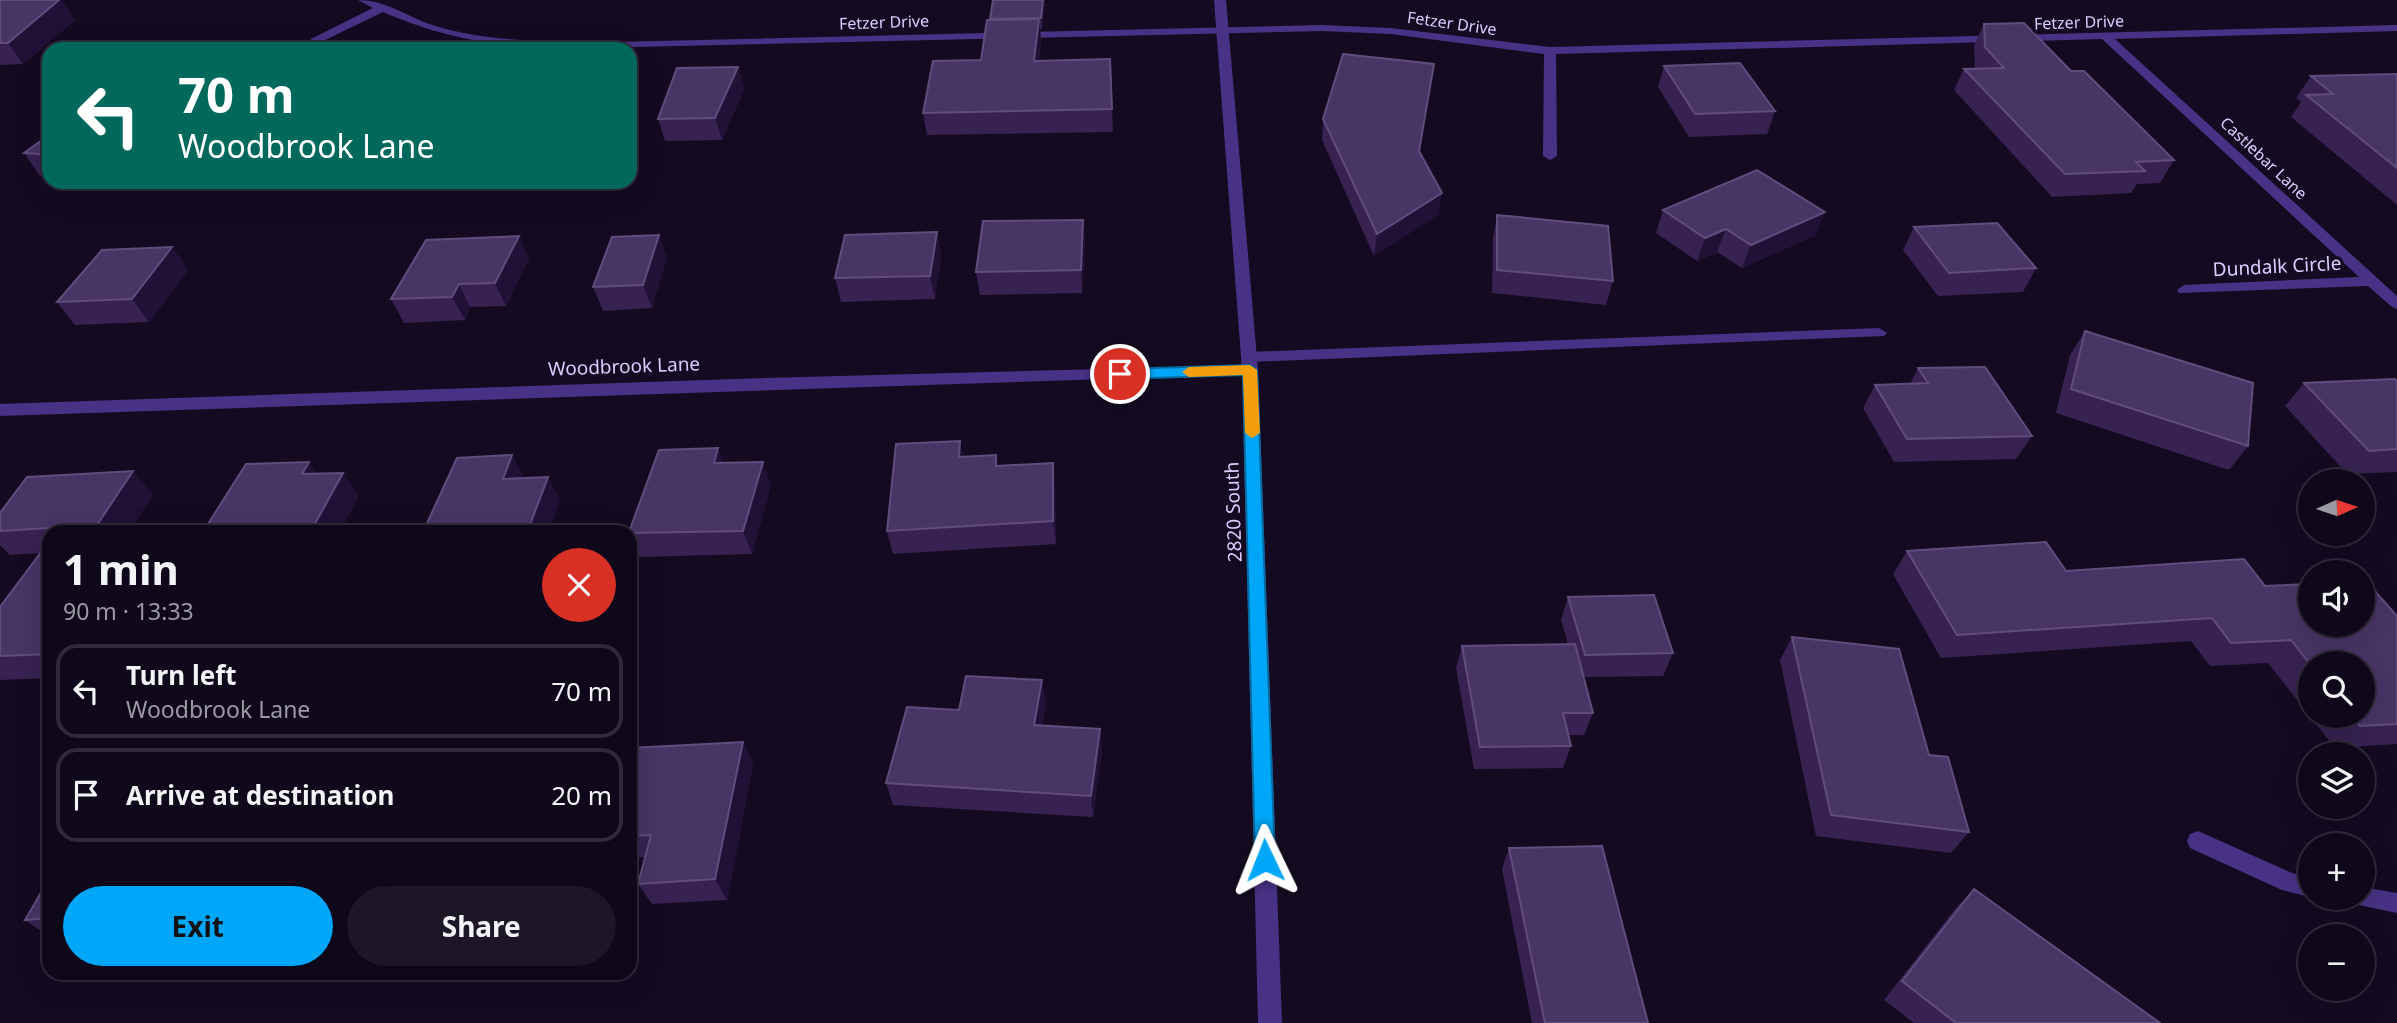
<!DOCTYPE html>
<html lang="en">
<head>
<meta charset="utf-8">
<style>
	:root { --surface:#0f081a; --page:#1d1627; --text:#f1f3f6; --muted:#9b9aa2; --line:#2f2939; --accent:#00a6f7 }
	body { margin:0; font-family:"Noto Sans",sans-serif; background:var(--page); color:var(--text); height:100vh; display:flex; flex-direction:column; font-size:26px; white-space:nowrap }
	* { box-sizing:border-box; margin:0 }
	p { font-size:23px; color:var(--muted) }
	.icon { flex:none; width:38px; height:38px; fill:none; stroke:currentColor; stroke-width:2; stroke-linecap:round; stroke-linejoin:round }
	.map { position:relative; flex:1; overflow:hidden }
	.side { position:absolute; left:42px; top:525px; width:595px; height:455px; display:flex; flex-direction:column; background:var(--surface); border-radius:21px; box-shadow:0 7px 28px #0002,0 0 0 2px var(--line) }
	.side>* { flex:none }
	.top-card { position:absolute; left:42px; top:42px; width:595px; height:147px; border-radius:21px; box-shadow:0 7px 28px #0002,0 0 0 2px var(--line); background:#00695c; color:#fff; overflow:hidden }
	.needle { width:46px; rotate:87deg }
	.tools { position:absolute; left:2298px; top:469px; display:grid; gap:14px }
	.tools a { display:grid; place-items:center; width:77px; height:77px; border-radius:50%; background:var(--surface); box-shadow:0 7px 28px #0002,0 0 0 2px var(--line); font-size:35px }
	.pin { position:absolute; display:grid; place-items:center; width:60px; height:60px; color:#fff; margin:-30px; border:4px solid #fff; border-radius:50%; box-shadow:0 2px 7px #0007 }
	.me { position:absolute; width:77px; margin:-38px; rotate:358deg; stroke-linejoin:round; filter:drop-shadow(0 0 5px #0008) }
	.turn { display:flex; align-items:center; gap:24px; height:147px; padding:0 21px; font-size:32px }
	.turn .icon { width:91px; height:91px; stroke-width:2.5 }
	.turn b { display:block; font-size:49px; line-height:60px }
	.round { display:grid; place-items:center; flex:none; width:74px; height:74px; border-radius:37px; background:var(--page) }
	.overview { display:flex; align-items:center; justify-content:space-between; height:119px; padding:0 21px }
	h1 { font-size:42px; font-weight:700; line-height:52px }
	.button { display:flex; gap:14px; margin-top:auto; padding:14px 21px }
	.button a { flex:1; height:80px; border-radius:42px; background:var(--accent); color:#111; font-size:28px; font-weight:700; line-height:80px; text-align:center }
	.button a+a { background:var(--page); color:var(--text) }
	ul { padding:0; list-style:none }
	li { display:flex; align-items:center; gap:21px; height:94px; margin:0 14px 10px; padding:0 7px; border:4px solid var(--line); border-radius:21px }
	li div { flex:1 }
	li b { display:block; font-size:26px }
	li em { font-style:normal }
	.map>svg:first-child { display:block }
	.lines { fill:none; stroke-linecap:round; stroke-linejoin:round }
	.service { fill:#483285; fill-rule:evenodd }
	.minor { fill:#483285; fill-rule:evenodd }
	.tertiary { fill:#483285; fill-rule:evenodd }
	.wall { fill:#372252; fill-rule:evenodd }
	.shaded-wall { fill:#211137 }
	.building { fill:#483465; stroke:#604c7d; stroke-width:2 }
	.route { fill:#00a6f7; stroke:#006ca1; stroke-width:2 }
	.slow { fill:#f59e0b }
	.labels { text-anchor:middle; stroke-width:7; stroke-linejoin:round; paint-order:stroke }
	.far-street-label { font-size:16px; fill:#dcf; stroke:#140b22 }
	.street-label { font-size:19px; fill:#dcf; stroke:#140b22 }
</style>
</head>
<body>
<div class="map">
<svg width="2397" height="1023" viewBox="0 0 2397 1023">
	<rect width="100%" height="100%" fill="#140b22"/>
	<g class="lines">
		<path class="service" d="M1879,328L1887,333L1884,336L1249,362L1241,357L1249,352Z"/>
		<path class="minor" d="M358,0C386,0 407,17 433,25C478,40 526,40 572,43L1322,25L1391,28L1550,47L2397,25V31L2115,39L2397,296V309L2392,307L2368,286L2179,293L2177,290L2184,285L2359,277L2102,39L1556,54L1557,156L1550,160L1543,156L1544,54L1391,34L1322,31L550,49C485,44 444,38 383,12L319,43H311V39L373,8Z
			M1250,365L1256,366L1258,370L1256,374L0,416V404L764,378Z
			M2198,831L2292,873L2310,877V897L2282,890L2190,848L2187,841L2190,834Z
			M2362,887L2397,893V913L2354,904L2351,898H2362Z"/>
		<path class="tertiary" d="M1214,0H1226L1258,370L1282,1023H1258L1242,370Z"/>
	</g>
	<path class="wall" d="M0,0L75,20L23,64L0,65Z
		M993,0H1045L1042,29H1040L1041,40L1039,61L1110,59L1113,132L927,135L923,113L981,60L990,20Z
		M1984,24L2071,71L2174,160L2160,183L2137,184L2131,193L2052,197L1954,90L1964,69L1975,68L1974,45Z
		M1434,64L1419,152L1439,214L1374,256L1322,140L1323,119Z
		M1664,66L1775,111L1767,134L1689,137L1658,87Z
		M738,67L744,89L722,140L665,141L658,119Z
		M2397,74V205L2291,117L2301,102L2296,98L2311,76Z
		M49,135V176H40L24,153Z
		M131,182H180L176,185Z
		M1663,210L1816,235L1742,268L1717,252L1697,261L1656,233Z
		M1497,215L1613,281L1606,305L1492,293L1493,238Z
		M1083,220L1085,243L1082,293L980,295L976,272Z
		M1914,227L2036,268L2023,292L1938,296L1903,250Z
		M937,232L941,255L935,299L841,302L835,278Z
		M659,235L667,258L652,308L603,311L593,287Z
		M519,236L529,259L506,306L470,307L465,320L404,323L391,299Z
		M172,247L188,270L149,322L75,325L57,302Z
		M2085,331L2248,446L2229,470L2056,413L2070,355Z
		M1918,368L2032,436L2016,459L1894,462L1863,408L1875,385L1910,384Z
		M2397,381V472L2347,474L2285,406L2304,383Z
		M963,457L998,466L1053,463L1055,487L1056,544L893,554L887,531Z
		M723,463L771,485L752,554L639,557L630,537V532Z
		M153,494L129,532H49V678L0,680V607L40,553L10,555L0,545V513Z
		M1907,551L2066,571L2265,586L2397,616V744L2335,748L2268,663L2210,666L2191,641L1941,658L1893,574ZM2310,663L2362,716H2310Z
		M1568,597L1673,653L1663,676L1584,677L1593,713L1584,735H1568L1571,746L1563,768L1474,769L1456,668L1462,646L1568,644L1561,620Z
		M1792,637L1969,832L1951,853L1816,836L1780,660Z
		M1046,702L1042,726L1100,729L1102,751L1093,817L893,805L886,783L959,710Z
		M743,742L753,764L727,900L652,904L638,884L645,857L630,858V748Z
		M1509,848L1648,1023H1532L1502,869Z
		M49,879V936L25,920Z
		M1974,889L2160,1023H1914L1884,1000L1955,909Z"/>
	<path class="shaded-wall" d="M59,0H62L75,20L23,64L8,43Z
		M1043,0H1045L1042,29L1041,18Z
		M1039,19L1041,40L1036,83L1034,61Z
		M738,67L744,89L722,140L715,118Z
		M1442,193L1439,214L1374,256L1377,234Z
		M1825,212L1816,235L1742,268L1751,245Z
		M1083,220L1085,243L1082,293L1081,270Z
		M1726,229L1717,252L1697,261L1705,238Z
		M937,232L941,255L935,299L930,276Z
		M659,235L667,258L652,308L643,285Z
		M519,236L529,259L506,306L495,283Z
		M172,247L188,270L149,322L132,299Z
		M459,284L470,307L465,320L452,297Z
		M960,441L965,465L959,457Z
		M718,448L727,472L714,463Z
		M512,455L525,479H503Z
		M309,462L326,486L302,474Z
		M763,462L771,485L752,554L743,531Z
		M1053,463L1055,487L1056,544L1053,521Z
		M133,471L153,494L129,532H103L97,525Z
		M343,473L359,496L340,532H311V531Z
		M548,477L560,500L549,532H529L528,530Z
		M1042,680L1046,702L1038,747L1034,725Z
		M1100,729L1102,751L1093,817L1091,796Z
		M743,742L753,764L727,900L715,879Z"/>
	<path class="building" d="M0,0H59L8,43H0Z
		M993,0H1043L1041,18L990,19Z
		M1039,19L1034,61L1110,59L1112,109L923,113L933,61L981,60L987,20Z
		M2024,23L2071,71H2084L2174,160L2136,162L2145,171L2065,174L1964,69L2004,68L1985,47L1984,24Z
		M1343,54L1434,64L1419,151L1442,193L1377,234L1323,119Z
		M1740,63L1775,111L1695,114L1664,66Z
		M738,67L715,118L658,119L677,68Z
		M2397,74V168L2306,95L2333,94L2311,76Z
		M49,135V155L24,153Z
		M1757,170L1825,212L1751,245L1726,229L1705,238L1663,210Z
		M1497,215L1608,226L1613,281L1497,270Z
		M1083,220L1081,270L976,272L983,221Z
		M1997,223L2036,268L1949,273L1914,227Z
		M937,232L930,276L835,278L845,235Z
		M659,235L643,285L593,287L612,237Z
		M519,236L495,283L459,284L452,297L391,299L426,240Z
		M172,247L132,299L57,302L102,250Z
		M2085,331L2253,383L2248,446L2071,389Z
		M1985,367L2032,436L1907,439L1875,385L1928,383L1918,368Z
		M2395,379L2397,381V449L2369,451L2304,383Z
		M960,441L959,457L996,455V466L1053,463V521L887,531L896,444Z
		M718,448L714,463L763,462L743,531L630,533V532H629L659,450Z
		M512,455L503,479L548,477L528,530L494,532H423L457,458Z
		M309,462L302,474L343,473L311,531L203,532L246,464Z
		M133,471L97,525L0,531V513L27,477Z
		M2046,542L2066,571L2244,559L2265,586L2310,584V625H2362V581H2366L2397,616V724L2360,726L2352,716H2362V663L2310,664L2291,640L2231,643L2212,618L1957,635L1907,551Z
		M49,546V654L0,656V607L45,547Z
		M1654,595L1673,653L1585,655L1568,597Z
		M1792,637L1899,649L1929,755L1948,757L1969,832L1831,815Z
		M1575,644L1593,713H1563L1571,746L1480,747L1462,646Z
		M966,676L1042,680L1034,725L1100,729L1091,796L886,783L907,707L959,710Z
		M743,742L715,879L638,884L651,835L630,836V748Z
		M1602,846L1648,1023H1545L1509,848Z
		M49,879V918L25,920Z
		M1974,889L2160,1023H1956L1902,981Z"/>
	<path class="route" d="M1250,365L1257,370L1275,860L1272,866L1265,869L1258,866L1255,860L1243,375L1120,379L1113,374L1120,369Z"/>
	<path class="slow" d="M1250,365L1257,370L1260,433L1252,438L1245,433L1243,375L1189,377L1182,372L1189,367Z"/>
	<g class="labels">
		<g class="far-street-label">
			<text transform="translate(884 22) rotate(-2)" y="6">Fetzer Drive</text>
			<text transform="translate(2079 22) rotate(-2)" y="6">Fetzer Drive</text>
			<text transform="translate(1452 23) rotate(8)" y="6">Fetzer Drive</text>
			<text transform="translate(2264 158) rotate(43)" y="6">Castlebar Lane</text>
		</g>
		<g class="street-label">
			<text transform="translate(2277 266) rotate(-3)" y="7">Dundalk Circle</text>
			<text transform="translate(624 366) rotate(-2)" y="7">Woodbrook Lane</text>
			<text transform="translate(1233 512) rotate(-92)" y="7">2820 South</text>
		</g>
	</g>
</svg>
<div class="tools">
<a><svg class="needle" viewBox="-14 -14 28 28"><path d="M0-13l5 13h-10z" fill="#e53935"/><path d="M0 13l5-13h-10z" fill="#9b9aa2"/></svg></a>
<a><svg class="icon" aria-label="sound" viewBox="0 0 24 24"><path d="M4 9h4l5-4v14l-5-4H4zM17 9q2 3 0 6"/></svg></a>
<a><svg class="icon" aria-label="search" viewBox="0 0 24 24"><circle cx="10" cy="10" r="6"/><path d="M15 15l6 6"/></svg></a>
<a><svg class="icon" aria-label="layers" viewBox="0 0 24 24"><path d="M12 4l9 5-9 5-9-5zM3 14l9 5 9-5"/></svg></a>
<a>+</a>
<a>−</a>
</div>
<div class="pin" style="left:1120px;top:374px;background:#d93025"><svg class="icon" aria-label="arrive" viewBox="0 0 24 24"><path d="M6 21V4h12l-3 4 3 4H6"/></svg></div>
<svg class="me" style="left:1265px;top:860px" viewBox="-20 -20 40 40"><path d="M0-17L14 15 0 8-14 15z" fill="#00a6f7" stroke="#fff" stroke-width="4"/></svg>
<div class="top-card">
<div class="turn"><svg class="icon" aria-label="left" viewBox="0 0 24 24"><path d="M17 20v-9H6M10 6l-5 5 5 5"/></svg><div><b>70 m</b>Woodbrook Lane</div></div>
</div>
<section class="side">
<div class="overview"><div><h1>1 min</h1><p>90 m · 13:33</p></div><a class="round" style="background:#d93025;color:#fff"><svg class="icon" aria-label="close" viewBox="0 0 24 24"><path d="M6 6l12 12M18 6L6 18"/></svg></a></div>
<ul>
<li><svg class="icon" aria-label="left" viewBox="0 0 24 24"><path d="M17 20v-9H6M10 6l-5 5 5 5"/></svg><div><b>Turn left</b><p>Woodbrook Lane</p></div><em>70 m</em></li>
<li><svg class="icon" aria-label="arrive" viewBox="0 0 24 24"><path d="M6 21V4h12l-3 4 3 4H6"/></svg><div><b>Arrive at destination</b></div><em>20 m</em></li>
</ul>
<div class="button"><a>Exit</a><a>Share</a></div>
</section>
</div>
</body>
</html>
